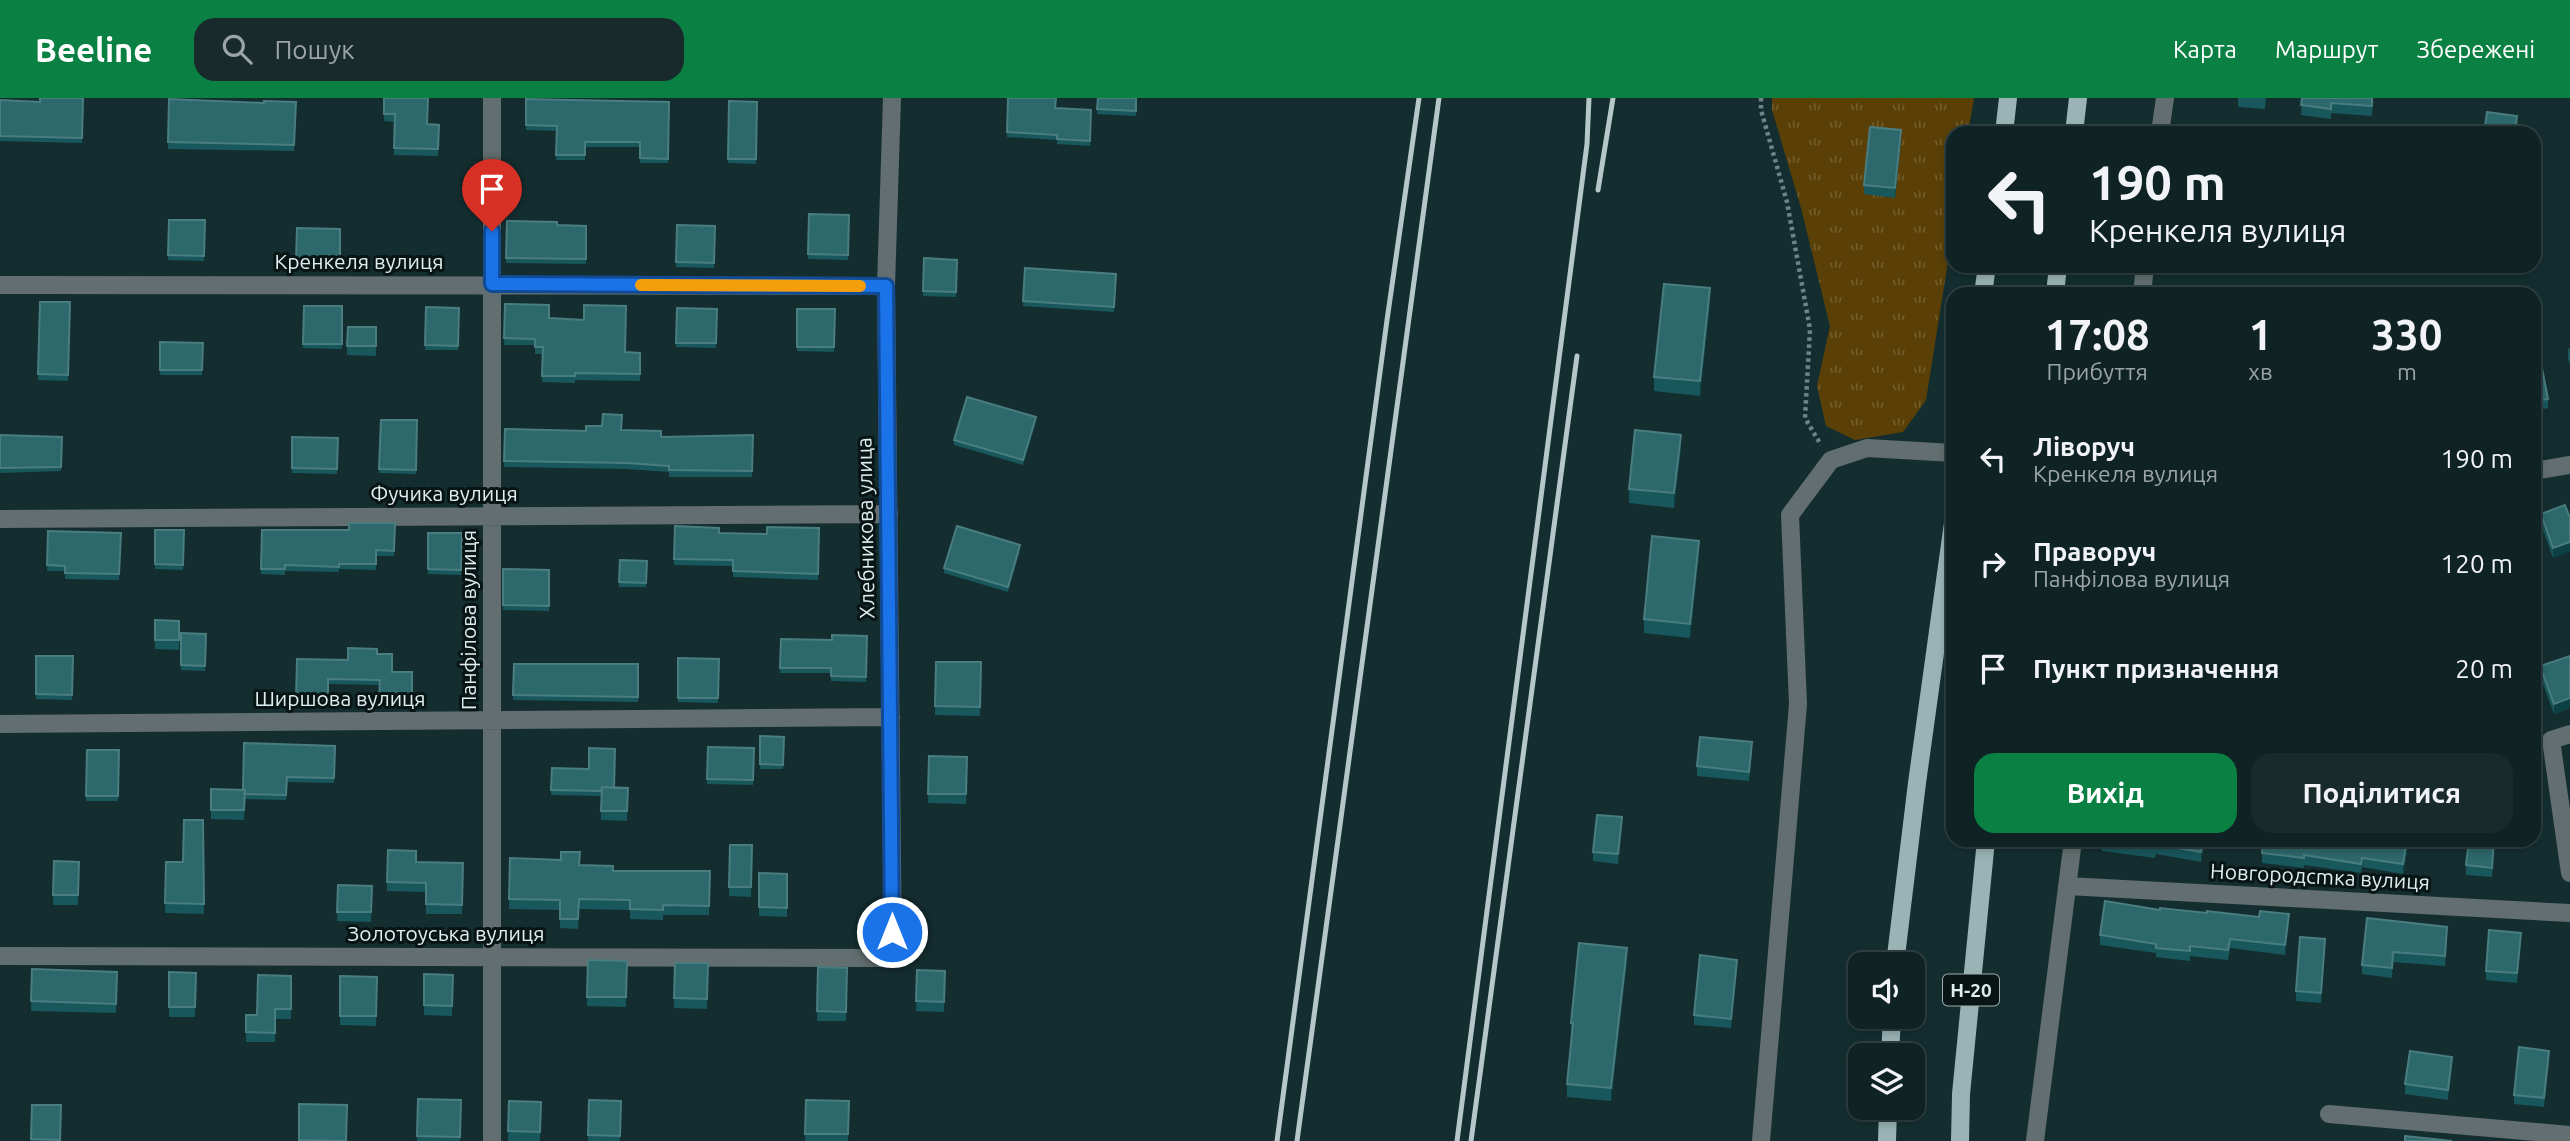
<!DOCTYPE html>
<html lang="uk">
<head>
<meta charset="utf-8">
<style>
	:root { --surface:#0f2224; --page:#182a2c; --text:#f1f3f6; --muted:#9ba4a6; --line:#2f3f41; --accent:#0b8043 }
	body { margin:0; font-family:Ubuntu,sans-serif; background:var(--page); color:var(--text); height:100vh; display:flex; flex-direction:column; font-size:26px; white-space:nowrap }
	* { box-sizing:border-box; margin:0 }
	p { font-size:23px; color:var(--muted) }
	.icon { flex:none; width:38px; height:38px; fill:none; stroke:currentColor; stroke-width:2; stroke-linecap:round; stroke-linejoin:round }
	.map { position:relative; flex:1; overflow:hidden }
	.side { position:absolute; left:1946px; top:189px; width:595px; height:560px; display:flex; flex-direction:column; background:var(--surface); border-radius:21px; box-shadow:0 4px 10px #0003,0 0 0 2px var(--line) }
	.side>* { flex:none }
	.guide { position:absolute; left:1946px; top:28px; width:595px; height:147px; border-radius:21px; box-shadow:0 4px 10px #0003,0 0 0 2px var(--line); background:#0f2224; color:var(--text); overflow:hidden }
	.buttons { position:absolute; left:1848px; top:854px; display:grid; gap:14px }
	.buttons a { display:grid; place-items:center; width:77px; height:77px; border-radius:14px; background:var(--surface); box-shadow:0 4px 10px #0003,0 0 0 2px var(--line); font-size:35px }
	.pin { position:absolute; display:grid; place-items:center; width:60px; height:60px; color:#fff; margin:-72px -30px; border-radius:50% 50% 50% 0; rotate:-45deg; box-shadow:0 0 7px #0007 }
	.pin .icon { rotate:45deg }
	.me { position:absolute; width:77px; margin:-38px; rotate:0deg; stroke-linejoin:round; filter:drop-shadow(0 0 5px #0008) }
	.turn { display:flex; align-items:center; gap:24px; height:147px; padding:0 28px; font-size:32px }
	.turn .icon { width:91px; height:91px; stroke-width:2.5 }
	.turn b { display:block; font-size:49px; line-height:60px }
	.eta { display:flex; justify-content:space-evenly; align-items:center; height:119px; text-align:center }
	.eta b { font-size:42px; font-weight:700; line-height:49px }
	.action { display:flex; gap:14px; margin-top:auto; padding:14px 28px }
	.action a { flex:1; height:80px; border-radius:21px; background:var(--accent); color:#fff; font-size:28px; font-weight:700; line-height:80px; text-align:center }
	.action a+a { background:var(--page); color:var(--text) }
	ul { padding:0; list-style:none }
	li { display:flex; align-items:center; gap:21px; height:105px; padding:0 28px }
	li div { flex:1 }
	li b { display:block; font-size:26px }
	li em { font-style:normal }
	header { display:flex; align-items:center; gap:42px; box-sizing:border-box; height:98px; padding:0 35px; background:var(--accent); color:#fff }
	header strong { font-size:33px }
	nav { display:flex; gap:38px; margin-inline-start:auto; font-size:24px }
	.search { width:490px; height:63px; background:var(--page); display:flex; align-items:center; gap:18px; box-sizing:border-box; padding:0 24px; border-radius:21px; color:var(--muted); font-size:26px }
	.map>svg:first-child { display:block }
	.grass { fill:url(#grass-tufts) }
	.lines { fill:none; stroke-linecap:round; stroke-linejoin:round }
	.path { stroke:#6f8486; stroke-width:4.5; stroke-dasharray:3.5 3.5; stroke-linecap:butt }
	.minor { stroke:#626e6f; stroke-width:18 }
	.major { stroke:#9ab3b4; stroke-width:18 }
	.rail { stroke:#b6c7c9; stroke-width:5 }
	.wall { fill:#18575c }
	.shaded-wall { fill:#0d4044 }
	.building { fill:#2d686c; stroke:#497d80; stroke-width:2 }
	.route-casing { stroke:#114b97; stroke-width:18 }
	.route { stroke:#1a73e8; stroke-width:12 }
	.slow { stroke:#f59e0b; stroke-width:12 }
	.labels { text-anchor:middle; stroke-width:6; stroke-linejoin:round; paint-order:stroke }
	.shield { fill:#091415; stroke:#9fadae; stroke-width:2 }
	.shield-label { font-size:19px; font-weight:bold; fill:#dfeeef }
	.street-label { font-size:21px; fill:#dfeeef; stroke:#091415 }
</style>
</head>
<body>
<header>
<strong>Beeline</strong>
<div class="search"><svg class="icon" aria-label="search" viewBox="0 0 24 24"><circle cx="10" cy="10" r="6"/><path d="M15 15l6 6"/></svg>Пошук</div>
<nav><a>Карта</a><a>Маршрут</a><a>Збережені</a></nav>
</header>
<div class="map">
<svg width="2570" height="1043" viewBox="0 0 2570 1043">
	<defs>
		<pattern id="grass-tufts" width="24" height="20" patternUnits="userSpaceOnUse" patternTransform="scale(1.75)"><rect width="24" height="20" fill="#5a4007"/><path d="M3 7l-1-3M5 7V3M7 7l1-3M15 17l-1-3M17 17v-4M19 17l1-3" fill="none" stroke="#715c2b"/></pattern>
	</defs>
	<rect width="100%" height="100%" fill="#142e30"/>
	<path class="grass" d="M1772,0H1974L1968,35H1953V132L1926,302L1903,334L1855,342L1826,328L1817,288L1830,228L1801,110L1772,12Z"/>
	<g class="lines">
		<path class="path" d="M1761,0V12L1787,104L1810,231L1805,320L1821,347"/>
		<path class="minor" d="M2160,35L2165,0
			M0,187L886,188
			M2142,196L2145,168
			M2534,373L2570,367
			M0,421L889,416
			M0,626L891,619
			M2570,636L2551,642L2570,775
			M2067,788L2570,815
			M0,858L893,860L886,188L892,0
			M2329,1016L2570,1037
			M492,1043V0
			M1761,1043L1798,606L1790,417L1831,362L1867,350L1953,355
			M2035,1043L2073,742"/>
		<path class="major" d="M2004,35L2008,0
			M2074,35L2078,0
			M1983,196L1987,168
			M2055,196L2058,168
			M1895,866L1917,685L1953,425
			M1890,957L1892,919
			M1887,1043L1888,1010
			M1960,1043L1961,996L1986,742"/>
		<path class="rail" d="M1598,92L1613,0
			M1277,1043L1387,222L1419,0
			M1297,1043L1439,0
			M1457,1043L1587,46L1589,0
			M1471,1043L1577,258"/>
	</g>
	<path class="wall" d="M84,0L82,45L0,43V2L40,4Z
		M384,0L428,26L439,27L438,58L394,57L395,24L384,23Z
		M1098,0H1137L1136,18L1097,16Z
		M2238,0H2266L2265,11L2238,9Z
		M2302,0H2373L2372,18L2331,15V21L2301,17Z
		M169,1L264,5L296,4L294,53L168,51Z
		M526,1L669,4L668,65H640V49H585V62H556L557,33L526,32Z
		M729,3L757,4L756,66L728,65Z
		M1055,10L1091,12L1090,48L1057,46V42L1007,39V34Z
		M1901,42L1895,100L1864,96V87Z
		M809,116L849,117L848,162L808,161Z
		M169,122H205L204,163L168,162Z
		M507,123L557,127L586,128V166L506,165Z
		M677,127L715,128L714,170L676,169Z
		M297,130L340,131V168L296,167Z
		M924,160L957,162L956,199L923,198Z
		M1025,170L1116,176L1114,214L1023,208Z
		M40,204H70L68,283L38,282Z
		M1710,205L1700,298L1654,293V279Z
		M505,206L549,220L625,254L640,255V283L575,282V285L542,284L543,256H535V247H504Z
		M304,208H342V251L303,250Z
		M426,209L459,210L458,252H425Z
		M677,210L717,211L716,250L676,249Z
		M797,211H835L834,254L797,253Z
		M348,229H376V258L347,257Z
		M160,244L203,245L202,277H160Z
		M2570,250V267L2568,261V251Z
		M2534,261L2548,301V310L2534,313Z
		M381,322H417L416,376L379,375Z
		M1036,324L1023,367L954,347V342Z
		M505,331L586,333L622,332L661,339L753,337L752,379H669V374L627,371L504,369Z
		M0,337L62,339L61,373L0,375Z
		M292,339L338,340L337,376L292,375Z
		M1681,351L1674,410L1629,405V391Z
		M2541,416L2570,420L2553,460L2541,426Z
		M395,425L394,458H376V472L339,471V474L285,473V477L261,476L262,432H349Z
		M675,428L719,435L767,436L819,430L818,482L733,479V468L674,467Z
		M155,432H184L183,472L155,471Z
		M48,433L121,435L119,482L65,481V473H47Z
		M428,435H462L461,477L428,476Z
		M1020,452L1008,494L944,475V470Z
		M1699,457L1690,540L1644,535V521Z
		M620,462L647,463L646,489H619Z
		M503,471L549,472V513L503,512Z
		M155,522L179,523V552L155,551Z
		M181,535L206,536L205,573L181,572Z
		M867,538L866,584L831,583V575H780L781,541L832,542Z
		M377,556L392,574H412V607L379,606L380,587L328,586V607L296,606L297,561L348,562Z
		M36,558H73L72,602L36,601Z
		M2570,558V610L2554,616L2540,578V568Z
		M678,560L719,561L718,605L678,604Z
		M936,564H981L980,618L935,617Z
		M514,566H638V604L513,602Z
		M760,638L784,639L783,671H760Z
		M335,648L334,685L287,684L286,702L245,701L244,722L211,721V691L243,692Z
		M708,649L754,650L753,687L707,686Z
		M87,652H119L118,703H86Z
		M1752,654L1749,683L1697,678V668Z
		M929,658L967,659L966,706L928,705Z
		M552,670L614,690H628L627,723L601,722V698L551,697Z
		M203,722L204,816L165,815L166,764H183Z
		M1622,729L1618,766L1593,763V754Z
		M2102,742H2205L2201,764L2156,756L2155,760L2102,753Z
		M2409,742L2403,776L2362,769L2361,775L2304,767V770L2262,765V755Z
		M2495,742L2492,779L2466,777V767Z
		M730,747H752L751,799L729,798Z
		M388,752L416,764L463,765L462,816H426V794L387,793Z
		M510,760L580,767L613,773H710L709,817H663V822L630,821V812L579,811L578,831L560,830V812L509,811Z
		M54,763L79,764L78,807H53Z
		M759,775L787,776V819L759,818Z
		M338,787L372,788L371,824L337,823Z
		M2160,812L2289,826L2285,857L2230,850L2228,862L2190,858V863L2156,859V855L2100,847V837Z
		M2367,820L2447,839L2445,868L2393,864L2392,880L2362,876V867Z
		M2521,844L2517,885L2486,882V873Z
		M2325,851L2321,905L2296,903V893Z
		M588,862L627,863L626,909L587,908Z
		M1627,863L1611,1003L1567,999V986L1572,938L1571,925Z
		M675,865H708L707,911L674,910Z
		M818,869L847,870L846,923H817Z
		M32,871L117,874L116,915L31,913Z
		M1737,871L1731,930L1694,927V917Z
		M917,872L945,873L944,914L916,913Z
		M169,874L196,875L195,919H169Z
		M424,876L453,877L452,918L424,917Z
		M291,878V921H275V944H246V917H257Z
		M340,878L377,879L376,928L340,927Z
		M2549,962L2544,1009L2514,1006V997Z
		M2452,969L2448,1002L2405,996V986Z
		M418,1001L461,1002L460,1043H417Z
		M589,1002L621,1003L620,1043H588Z
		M806,1002L849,1003L848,1043H805Z
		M509,1003L541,1004L540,1043H508Z
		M32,1007H61V1043H31Z"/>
	<path class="shaded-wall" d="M1901,32V42L1895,100V90Z
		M1710,190V205L1700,298V283Z
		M1036,319V324L1023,367V362Z
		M1681,337V351L1674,410V395Z
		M1699,443V457L1690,540V526Z
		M2570,444V454L2553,460V450Z
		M1020,447V452L1008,494V489Z
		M2570,600V610L2554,616V606Z
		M1622,719V729L1618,766V756Z
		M2203,742H2205L2201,764V754Z
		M2407,742H2409L2403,776V766Z
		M2289,816V826L2285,857V847Z
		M1627,850V863L1611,1003V990Z
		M1737,862V871L1731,930V921Z
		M2549,953V962L2544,1009V1000Z
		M2452,959V969L2448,1002V992Z"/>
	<path class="building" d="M40,0H83L82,40L0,38V2L40,4Z
		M384,0H428L427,26L439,27L438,51L394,50L395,16H384Z
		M1008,0H1056L1055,10L1091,12L1090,43L1057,41V37L1007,34Z
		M1098,0H1136V13L1097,11Z
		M2302,0H2372V8L2331,5V11L2301,7Z
		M169,1L264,5V3L296,4L294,47L168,44Z
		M526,1L669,4L668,61L640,60V44H585V57H556L557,28L526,27Z
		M729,3L757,4L756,61H728Z
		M2487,14L2517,18L2515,35H2484Z
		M1870,29L1901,32L1895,90L1864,87Z
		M809,116L849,117L848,157L808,156Z
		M169,122H205L204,158L168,157Z
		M507,123L557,124V127L586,128V161L506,160Z
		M677,127L715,128L714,165L676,164Z
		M297,130L340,131V163L296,162Z
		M924,160L957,162L956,194L923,193Z
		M1025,170L1116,176L1114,209L1023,203Z
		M1664,186L1710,190L1700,283L1654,279Z
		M40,204H70L68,277L38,276Z
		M505,206L549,207V220L584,222V207L626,208L625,254L640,255V276L575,275V278H542L543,249H535V241L504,240Z
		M304,208H342V246H303Z
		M426,209L459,210L458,248L425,247Z
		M677,210L717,211L716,245H676Z
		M797,211H835L834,249H797Z
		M348,229H376V248H347Z
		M160,244L203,245L202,272H160Z
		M2540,260L2548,301L2534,303V261Z
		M967,299L1036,319L1023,362L954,342Z
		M603,316L622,317L621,332L661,333V339L753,337L752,373L669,372V368L627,365L504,363L505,331L586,333V328H602Z
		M381,322H417L416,372L379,371Z
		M1635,332L1681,337L1674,395L1629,391Z
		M0,337L62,339L61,369L0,370Z
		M292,339L338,340L337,371L292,370Z
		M2565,407L2570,420V444L2553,450L2541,416Z
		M349,425H395L394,453L376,452V466H339V469L285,467V471H261L262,432H349Z
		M675,428L719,430V435L767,436V429L819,430L818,476L733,473V462L674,461Z
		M957,428L1020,447L1008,489L944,470Z
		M155,432H184L183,467L155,466Z
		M48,433L121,435L119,476L65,475V468L47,467Z
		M428,435H462L461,472L428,471Z
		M1652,438L1699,443L1690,526L1644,521Z
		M620,462L647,463L646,485L619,484Z
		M503,471L549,472V508L503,507Z
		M155,522L179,523V542H155Z
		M181,535L206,536L205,568L181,567Z
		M832,537L867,538L866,579L831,578V570H780L781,541L832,542Z
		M348,550L377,551V556H392V574H412V602H379L380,582L328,581V602L296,601L297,561L348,562Z
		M36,558H73L72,597L36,596Z
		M2570,558V600L2554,606L2540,568Z
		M678,560L719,561L718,600H678Z
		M936,564H981L980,609L935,608Z
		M514,566H638V599L513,597Z
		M760,638L784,639L783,667L760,666Z
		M1700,639L1752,644L1749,674L1697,668Z
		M244,645L335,648L334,680L287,679L286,697L244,696L245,692H243Z
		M708,649L754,650L753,682L707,681Z
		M589,650L615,651L614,690L602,689L601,693L551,692L552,670L589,671Z
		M87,652H119L118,698H86Z
		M929,658L967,659L966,696H928Z
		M602,689L628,690L627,713H601Z
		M211,691L245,692L244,712H211Z
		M1597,717L1622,719L1618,756L1593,754Z
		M184,722H203L204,806L165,805L166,764H183Z
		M2102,742H2203L2201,754L2156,746L2155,750L2102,744Z
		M2263,742H2407L2403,766L2362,760L2361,766L2304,757V760L2262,755Z
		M2469,742H2494L2492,770L2466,767Z
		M730,747H752L751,789H729Z
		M388,752L416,753V764L463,765L462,807L426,806V785L387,784Z
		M561,754H580L579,767L613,768V773H710L709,808L663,807V812L630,811V802L579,801L578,821H560V802L509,801L510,760L561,762Z
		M54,763L79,764L78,797H53Z
		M759,775L787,776V810L759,809Z
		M338,787L372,788L371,814H337Z
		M2105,803L2160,812V810L2207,815V813L2259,819L2260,813L2289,816L2285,847L2230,841L2228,852L2190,848V853L2156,850V846L2100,837Z
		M2367,820L2447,829L2445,858L2393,854L2392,870L2362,867Z
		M2489,832L2521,835L2517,875L2486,873Z
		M2300,839L2325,841L2321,895L2296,893Z
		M1579,845L1627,850L1611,990L1567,986L1573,925H1571Z
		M1700,857L1737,862L1731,921L1694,917Z
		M588,862L627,863L626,899H587Z
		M675,865H708L707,901L674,900Z
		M818,869L847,870L846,914L817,913Z
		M32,871L117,874L116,906L31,903Z
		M917,872L945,873L944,904L916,903Z
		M169,874L196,875L195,909H169Z
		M424,876L453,877L452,908L424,907Z
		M258,877L291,878V911H275V935L246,934V917H257Z
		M340,878L377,879L376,918H340Z
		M2519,949L2549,953L2544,1000L2514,997Z
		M2410,953L2452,959L2448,992L2405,986Z
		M418,1001L461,1002L460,1039L417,1038Z
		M589,1002L621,1003L620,1038L588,1037Z
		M806,1002L849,1003L848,1036H805Z
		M509,1003L541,1004L540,1034L508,1033Z
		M299,1006L347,1007L346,1043L299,1042Z
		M32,1007H61L60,1042L31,1041Z
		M2405,1038L2452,1043H2405Z"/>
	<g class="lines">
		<defs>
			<path id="route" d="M492,133V186L886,188L892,834"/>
		</defs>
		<use href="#route" class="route-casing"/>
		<use href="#route" class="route"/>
		<path class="slow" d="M641,187L860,188"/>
	</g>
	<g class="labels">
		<rect class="shield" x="1943" y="876.5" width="56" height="31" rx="5"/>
		<g class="shield-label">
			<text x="1971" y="899">Н-20</text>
		</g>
		<g class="street-label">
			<text x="359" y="171">Кренкеля вулиця</text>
			<text x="444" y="403">Фучика вулиця</text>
			<text transform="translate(866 430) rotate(-91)" y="7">Хлебникова улица</text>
			<text transform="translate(469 522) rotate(-90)" y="7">Панфілова вулиця</text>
			<text x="340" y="608">Ширшова вулиця</text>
			<text transform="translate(2320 779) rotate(3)" y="7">Новгородсmка вулиця</text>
			<text x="446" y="843">Золотоуська вулиця</text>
		</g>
	</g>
</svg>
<div class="buttons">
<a><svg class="icon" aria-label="sound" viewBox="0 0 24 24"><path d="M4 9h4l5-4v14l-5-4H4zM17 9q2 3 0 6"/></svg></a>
<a><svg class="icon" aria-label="layers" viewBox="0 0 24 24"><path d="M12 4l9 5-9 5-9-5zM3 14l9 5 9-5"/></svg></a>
</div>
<div class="pin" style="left:492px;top:133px;background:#d93025"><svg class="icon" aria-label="arrive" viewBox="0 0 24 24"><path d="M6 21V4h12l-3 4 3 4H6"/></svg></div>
<svg class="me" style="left:892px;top:834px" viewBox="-20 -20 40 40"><circle r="17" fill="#1a73e8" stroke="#fff" stroke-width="3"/><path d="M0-11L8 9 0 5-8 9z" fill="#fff"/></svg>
<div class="guide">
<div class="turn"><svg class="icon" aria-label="left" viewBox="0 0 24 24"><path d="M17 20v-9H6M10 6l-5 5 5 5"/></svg><div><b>190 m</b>Кренкеля вулиця</div></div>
</div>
<section class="side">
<div class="eta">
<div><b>17:08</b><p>Прибуття</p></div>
<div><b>1</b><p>хв</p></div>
<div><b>330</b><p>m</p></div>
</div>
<ul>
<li><svg class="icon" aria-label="left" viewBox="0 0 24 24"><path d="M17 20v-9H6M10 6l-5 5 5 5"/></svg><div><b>Ліворуч</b><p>Кренкеля вулиця</p></div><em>190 m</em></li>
<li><svg class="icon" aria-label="right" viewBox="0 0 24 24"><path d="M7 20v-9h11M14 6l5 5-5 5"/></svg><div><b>Праворуч</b><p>Панфілова вулиця</p></div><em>120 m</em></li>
<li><svg class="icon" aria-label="arrive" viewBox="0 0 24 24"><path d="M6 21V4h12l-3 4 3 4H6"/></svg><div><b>Пункт призначення</b></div><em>20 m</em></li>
</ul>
<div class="action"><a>Вихід</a><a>Поділитися</a></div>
</section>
</div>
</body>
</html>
